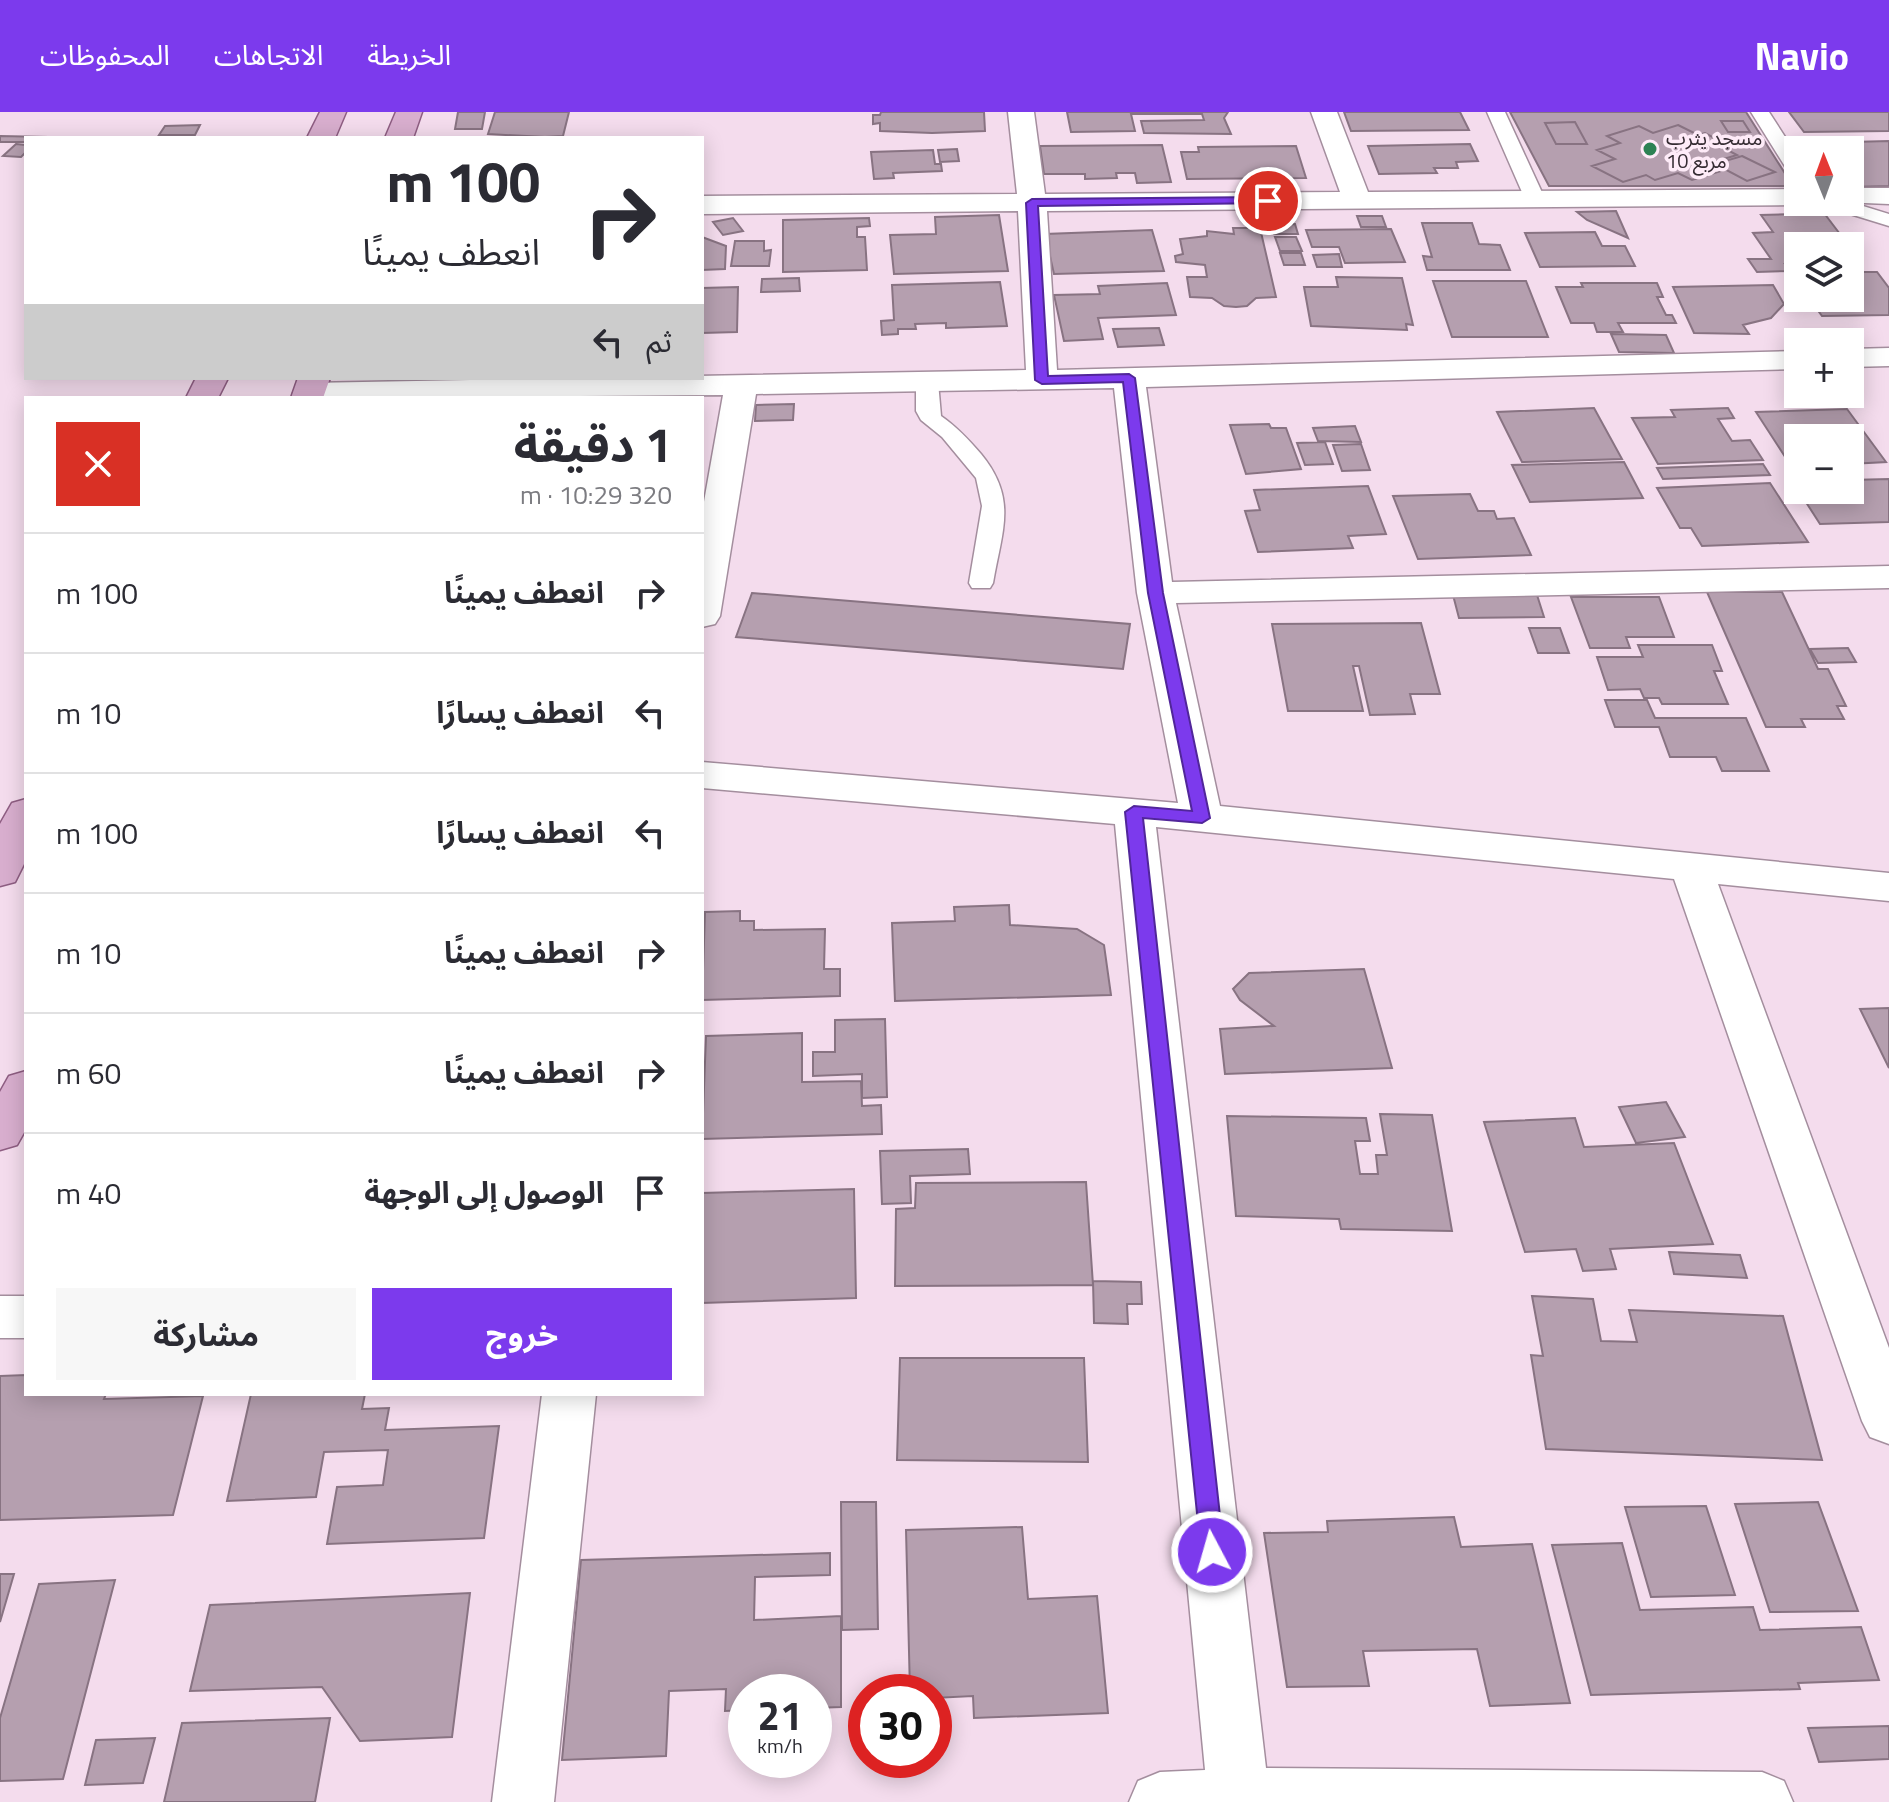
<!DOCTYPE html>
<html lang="ar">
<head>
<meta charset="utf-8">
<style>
	:root { --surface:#fff; --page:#f7f7f7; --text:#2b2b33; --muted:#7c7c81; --line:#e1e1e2; --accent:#7c3aed }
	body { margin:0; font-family:"Titillium Web","Noto Sans Arabic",sans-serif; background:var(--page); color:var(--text); direction:rtl; height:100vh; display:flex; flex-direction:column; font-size:30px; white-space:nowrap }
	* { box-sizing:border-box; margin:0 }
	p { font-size:26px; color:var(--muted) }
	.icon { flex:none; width:44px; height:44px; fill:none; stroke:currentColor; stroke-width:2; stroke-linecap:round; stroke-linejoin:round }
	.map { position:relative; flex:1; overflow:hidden; direction:ltr }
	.drawer { position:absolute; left:24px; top:284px; width:680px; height:1000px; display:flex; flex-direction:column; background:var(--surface); border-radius:0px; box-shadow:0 4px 20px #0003; direction:rtl }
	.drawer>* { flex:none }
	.guide { position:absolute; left:24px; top:24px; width:680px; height:244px; border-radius:0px; box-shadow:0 4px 20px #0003; direction:rtl; background:#fff; color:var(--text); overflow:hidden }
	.needle { width:52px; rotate:359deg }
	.controls { position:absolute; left:1784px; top:24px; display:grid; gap:16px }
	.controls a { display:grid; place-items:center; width:80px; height:80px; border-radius:0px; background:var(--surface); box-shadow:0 4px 20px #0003; font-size:40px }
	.speed { position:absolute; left:728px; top:1562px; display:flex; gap:16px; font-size:40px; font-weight:700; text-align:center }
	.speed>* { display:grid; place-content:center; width:104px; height:104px; border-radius:50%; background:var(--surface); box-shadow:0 4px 20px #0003; line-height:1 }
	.speed small { font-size:20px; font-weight:400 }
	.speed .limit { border:12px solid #d22; background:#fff; color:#111 }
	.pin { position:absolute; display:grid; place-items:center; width:68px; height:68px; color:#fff; margin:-34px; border:4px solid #fff; border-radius:50%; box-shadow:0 2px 8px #0007 }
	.me { position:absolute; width:88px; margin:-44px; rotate:354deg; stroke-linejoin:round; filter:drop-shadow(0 0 6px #0008) }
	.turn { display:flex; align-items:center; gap:28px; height:168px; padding:0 32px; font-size:36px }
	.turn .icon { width:104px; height:104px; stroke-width:2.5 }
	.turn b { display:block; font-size:56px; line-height:68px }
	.then { display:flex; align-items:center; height:76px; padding:0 32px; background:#0003; gap:16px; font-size:30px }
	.round { display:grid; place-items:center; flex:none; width:84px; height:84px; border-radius:0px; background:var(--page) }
	.head { display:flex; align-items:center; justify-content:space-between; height:136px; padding:0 32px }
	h1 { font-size:48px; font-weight:700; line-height:60px }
	.cta { display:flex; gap:16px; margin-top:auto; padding:16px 32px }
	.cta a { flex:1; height:92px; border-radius:0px; background:var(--accent); color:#fff; font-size:32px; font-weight:700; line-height:92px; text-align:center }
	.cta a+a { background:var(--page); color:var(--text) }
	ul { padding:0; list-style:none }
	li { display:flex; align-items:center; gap:24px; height:120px; padding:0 32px; border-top:2px solid var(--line) }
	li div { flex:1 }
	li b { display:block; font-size:30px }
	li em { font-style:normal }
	header { display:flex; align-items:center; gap:48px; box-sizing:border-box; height:112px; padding:0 40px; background:var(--accent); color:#fff }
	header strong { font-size:38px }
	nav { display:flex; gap:44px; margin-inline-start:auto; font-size:28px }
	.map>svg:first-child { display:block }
	.building { fill:#b59faf; stroke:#887382; stroke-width:2 }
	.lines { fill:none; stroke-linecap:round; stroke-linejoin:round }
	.lane-casing { stroke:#a48e9e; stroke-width:3 }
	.street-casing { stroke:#a48e9e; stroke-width:3 }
	.primary-casing { stroke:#8e5d82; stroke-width:3 }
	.lane { fill:#fff; fill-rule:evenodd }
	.street { fill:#fff; fill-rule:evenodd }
	.primary { fill:#d8aece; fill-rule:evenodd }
	.route { fill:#7c3aed; stroke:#51269a; stroke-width:2 }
	.poi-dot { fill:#2d8254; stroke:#feebf8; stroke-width:3 }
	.labels { text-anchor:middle; stroke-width:7; stroke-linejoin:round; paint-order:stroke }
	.far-poi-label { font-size:20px; fill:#352b32; stroke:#feebf8; text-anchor:start }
</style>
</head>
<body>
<header>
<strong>Navio</strong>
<nav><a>الخريطة</a><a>الاتجاهات</a><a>المحفوظات</a></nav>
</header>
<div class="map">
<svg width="1889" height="1690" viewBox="0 0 1889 1690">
	<rect width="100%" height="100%" fill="#f4dced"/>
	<path class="building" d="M458,0H485L482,17H455Z
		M495,0H569L563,24L545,25L488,22Z
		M881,0H984L985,19L932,21L880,19V11L873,12V3H880Z
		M1067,0H1228L1224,6L1231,22L1144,21L1141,9L1204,8L1202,2H1131L1135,19L1071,20Z
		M1344,0H1460L1469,18L1351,19Z
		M1510,0H1746L1793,74H1549Z
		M1789,0H1889V19L1804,20Z
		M1721,9H1743L1750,20H1728Z
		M1575,10L1587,32H1556L1545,11Z
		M200,13L195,23H159L165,14Z
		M1678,13L1698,23L1705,21L1724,31L1718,33L1737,43L1707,52L1721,59L1692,68L1678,61L1655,68L1646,63L1623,70L1592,54L1615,47L1597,38L1620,31L1607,24L1639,14L1653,21Z
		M0,24L97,26H26V30H0Z
		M1889,29V74L1850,75V38H1820L1814,31Z
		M16,32L26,33V40L21,45L3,44Z
		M1470,32L1478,49L1456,50L1458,56H1434L1437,61L1379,62L1368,34Z
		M1162,33L1171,70L1137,71L1135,61H1116L1117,66L1085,67V62H1044L1040,34Z
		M1296,34L1306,66L1187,67L1181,40H1199L1198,35Z
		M957,37L959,49L940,50L938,38Z
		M933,38L935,52H941L942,59L893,61L894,66L874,67L871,40Z
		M1742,44L1775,60L1747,69L1715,52Z
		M1258,97H1287L1289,107H1260Z
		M1616,99L1628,126L1587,108L1577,100Z
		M1824,101L1849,134H1798V152H1785L1790,159L1757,160L1748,147H1771L1753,121L1773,120L1761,103Z
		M999,103L1008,159L894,162L890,123L936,122L935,105Z
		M1357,104H1382L1386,115H1361Z
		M733,106L743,119L723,123L713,110Z
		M869,106L870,114L857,115V125H865L867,158L783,160V108Z
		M1422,111H1472L1479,132L1500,133L1510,158H1427L1423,144L1432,145Z
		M1295,112L1298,122H1274L1271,113Z
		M1233,116H1260L1276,185L1256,186L1247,194L1236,195L1224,194L1212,186L1190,185L1187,165H1207L1205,153L1176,150L1175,144L1183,142L1180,127L1207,124V119L1234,122Z
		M1391,117L1405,150L1345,151L1339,135H1312L1306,118Z
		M1152,118L1164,159L1054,162L1045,122Z
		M1595,120L1602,134H1625L1635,154L1540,155L1525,121Z
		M702,125L726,134L725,157L702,158Z
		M1275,125H1296L1302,139H1280Z
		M735,129H764V139L771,138L769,154H731Z
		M1280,141H1301L1305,153H1284Z
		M1339,142L1342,155H1317L1313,143Z
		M1850,160H1877L1889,176V203L1822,204L1809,186H1850Z
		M1336,165L1402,166L1413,213L1406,212L1407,218L1311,214L1304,175H1338Z
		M799,166L800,179L761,180L762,167Z
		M1433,169H1526L1548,225H1452Z
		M1000,170L1007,214L946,216V211L915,212L916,217H898V222L882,223L881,209L894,208L892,173Z
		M1167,171L1176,203L1098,206L1103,227L1064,229L1054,183L1100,182L1098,174Z
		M1581,171H1657L1663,185H1657L1666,203H1672L1676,211H1618L1623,220H1597L1594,211H1571L1556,175H1583Z
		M1773,173L1784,192L1771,206L1743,213L1749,222L1694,221L1673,175Z
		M738,175L737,220L702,221V176Z
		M1159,216L1164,233L1118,235L1113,217Z
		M1611,222L1666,223L1674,241L1619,240Z
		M794,292L793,308L755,309L756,293Z
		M1594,296L1622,347L1522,350L1497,300Z
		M1728,296L1734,306L1718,307L1732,329L1750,328L1763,348L1658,352L1632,306L1675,305L1671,298Z
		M1847,297L1886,350L1850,352V326H1798V354H1791L1756,300Z
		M1269,312L1271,316H1286L1301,357L1246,362L1230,313Z
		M1355,314L1361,330L1318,329L1313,316Z
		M1325,330L1333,352L1305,353L1297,331Z
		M1361,332L1370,358L1342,359L1333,333Z
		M1624,350L1643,386L1530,390L1512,353Z
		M1763,352L1770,363L1663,367L1657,356Z
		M1889,367V410L1820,412L1793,370H1798V378H1850V368Z
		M1770,371L1808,430L1702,434L1691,416H1680L1657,376Z
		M1368,374L1386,422L1348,424L1353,436L1258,440L1245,399L1260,398L1254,378Z
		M1470,382L1478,399H1494L1497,407L1514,406L1531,443L1418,447L1393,384Z
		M1707,480H1782L1818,557H1828L1846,594H1837L1844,607H1801L1805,615H1766Z
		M752,481L1130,512L1123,557L736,525Z
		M1453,483H1537L1544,505L1459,506Z
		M1571,485H1659L1674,525H1626L1630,536H1590Z
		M1421,511L1440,582H1410L1415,602L1370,603L1359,554H1353L1363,599H1288L1272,512Z
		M1529,516H1560L1569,541H1538Z
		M1638,533H1712L1722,559H1714L1728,592H1662L1659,586H1644L1640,577L1608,578L1597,545H1643Z
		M1848,536L1856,550L1818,551L1810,537Z
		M1605,588H1647L1655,606H1746L1769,659H1722L1716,645H1670L1659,615H1615Z
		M1009,793L1010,813L1077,817L1104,833L1111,883L895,889L892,811L955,809L954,795Z
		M740,799V809H754V818L825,817L824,857H840V884L702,888L705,800Z
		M1364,857L1392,956L1225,962L1220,917L1274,914L1240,888L1233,877L1249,861Z
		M1889,896V956L1860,897Z
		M885,907L887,985L862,986V962L813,964V940H835V908Z
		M802,921V970L861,969L862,994L881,993L882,1022L702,1027L706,924Z
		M1666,990L1685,1025L1636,1031L1619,995Z
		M1380,1002L1432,1003L1452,1119L1341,1117L1339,1107L1236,1104L1227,1004L1366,1006L1370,1029H1355L1360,1062H1378L1376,1043H1387Z
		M1575,1006L1584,1035L1674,1031L1713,1132L1610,1137L1616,1157L1583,1159L1576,1137L1525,1140L1484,1010Z
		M968,1037L970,1062L910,1064L911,1091L882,1092L880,1039Z
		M1086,1070L1093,1173L895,1174L896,1097L915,1096L916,1071Z
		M854,1077L856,1186L702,1191V1081Z
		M1669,1140L1740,1143L1747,1166L1674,1162Z
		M1093,1169L1141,1170L1142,1192H1127L1128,1212L1094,1211Z
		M1532,1184L1593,1187L1601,1229L1637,1230L1629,1198L1783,1204L1822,1348L1546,1337L1531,1243L1543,1244Z
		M900,1246H1084L1088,1350L897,1348Z
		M26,1263V1282H106L104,1287L203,1284L173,1403L0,1408V1264Z
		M251,1282H365L362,1297L389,1296L385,1318L499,1314L484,1426L327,1432L337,1375L383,1373L388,1338L324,1340L316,1385L227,1389Z
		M841,1390H876L878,1517L842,1518Z
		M1818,1390L1858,1499L1770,1500L1735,1392Z
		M1706,1394L1735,1483L1651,1485L1625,1395Z
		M1454,1405L1461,1435L1532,1432L1570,1591L1490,1594L1477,1537L1363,1539L1369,1574L1287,1575L1264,1421L1328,1420L1327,1409Z
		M1022,1415L1028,1487L1097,1484L1108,1601L974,1606L973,1584L934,1586V1580H910L906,1418Z
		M1622,1431L1640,1498L1753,1495L1760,1518L1861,1515L1879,1568L1798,1571L1800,1577L1591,1583L1552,1433Z
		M830,1441V1463L755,1465L754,1508L841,1504V1595L814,1596V1580H746V1598L725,1599L726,1577L669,1579L666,1644L562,1648L581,1448Z
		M0,1462H14L0,1510Z
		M115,1468L63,1667L0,1669V1606L39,1472Z
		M470,1481L452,1625L360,1629L322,1575L190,1579L210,1493Z
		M330,1606L315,1690H164L182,1611Z
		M1889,1614V1647L1819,1650L1808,1616Z
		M155,1626L143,1671L85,1673L96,1628Z"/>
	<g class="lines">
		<defs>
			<path id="lane" d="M1487,0H1505L1545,87L1542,91L1535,93L1525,87Z
				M1751,0H1769L1798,45V66L1791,64Z
				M1821,90H1850L1889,102V114L1824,94Z
				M927,263L938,270L941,304C957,315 968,327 981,342C1018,387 1002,418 993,471L990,476H972L969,471L982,394L976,366L942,325L921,308L916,299V270Z"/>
			<path id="street" d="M1008,0H1034L1045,82L1340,80L1311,0H1337L1368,80L1798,77V90H1809L1798,93L1047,99L1057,258L1798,239V257L1146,275L1172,470L1889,454V476L1176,491L1220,694L1889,761V789L1718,772L1889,1236V1332L1870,1325L1862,1309L1674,767L1156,715L1266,1656L1762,1660L1784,1669L1793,1690H1129L1138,1669L1160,1660L1205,1658L1115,712L702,676V650L1178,691L1137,481L1114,276L756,282L720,504L715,512L702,515V401L723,283L296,286L293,281L298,274L309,271L1026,258L1018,99L702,102V84L1017,82Z
				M1850,76H1889V92L1840,90H1850Z
				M1889,236V254L1850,255V237Z
				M0,1184H26V1226H0Z
				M542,1282H596L554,1690H492Z"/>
			<path id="primary" d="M320,0H346L335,26H307Z
				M396,0H422L413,26H385Z
				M196,266H228L218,286H186Z
				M298,266H330L323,286H291Z
				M26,687V748L15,770L0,774V712L12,691Z
				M26,959V1017L17,1033L0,1038V980L9,964Z"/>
		</defs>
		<use href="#lane" class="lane-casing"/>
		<use href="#street" class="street-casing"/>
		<use href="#primary" class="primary-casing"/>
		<use href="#lane" class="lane"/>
		<use href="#street" class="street"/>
		<use href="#primary" class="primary"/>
	</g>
	<path class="route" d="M1268,85L1274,89L1272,91L1038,94L1048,264L1129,262L1135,266L1163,481L1210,706L1202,711L1143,706L1224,1440L1221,1447L1212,1450L1204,1447L1201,1440L1125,700L1134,694L1192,699L1148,481L1123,270L1042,272L1035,268L1026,91L1032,87Z"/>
	<circle class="poi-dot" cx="1650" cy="37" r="8"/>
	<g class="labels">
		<g class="far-poi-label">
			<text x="1666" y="33">مسجد يثرب<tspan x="1666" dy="23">مربع 10</tspan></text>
		</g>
	</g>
</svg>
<div class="controls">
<a><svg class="needle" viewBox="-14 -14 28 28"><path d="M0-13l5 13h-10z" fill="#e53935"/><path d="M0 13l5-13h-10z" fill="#7c7c81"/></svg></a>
<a><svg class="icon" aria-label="layers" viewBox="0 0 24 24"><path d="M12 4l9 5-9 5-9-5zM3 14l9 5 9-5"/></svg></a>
<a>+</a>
<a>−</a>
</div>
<div class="speed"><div>21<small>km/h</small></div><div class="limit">30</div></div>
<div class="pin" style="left:1268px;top:89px;background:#d93025"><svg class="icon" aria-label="arrive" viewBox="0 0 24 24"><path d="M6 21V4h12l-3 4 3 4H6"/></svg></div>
<svg class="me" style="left:1212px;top:1440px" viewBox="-20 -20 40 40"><circle r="17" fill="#7c3aed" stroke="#fff" stroke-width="3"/><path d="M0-11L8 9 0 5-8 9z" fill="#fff"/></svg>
<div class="guide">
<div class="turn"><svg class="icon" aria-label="right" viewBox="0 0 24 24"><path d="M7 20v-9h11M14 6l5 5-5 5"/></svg><div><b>100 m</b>انعطف يمينًا</div></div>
<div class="then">ثم<svg class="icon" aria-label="left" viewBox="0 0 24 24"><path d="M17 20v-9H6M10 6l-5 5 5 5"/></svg></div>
</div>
<section class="drawer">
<div class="head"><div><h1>1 دقيقة</h1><p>320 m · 10:29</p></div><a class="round" style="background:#d93025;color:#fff"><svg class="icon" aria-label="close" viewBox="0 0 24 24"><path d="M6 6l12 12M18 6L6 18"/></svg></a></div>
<ul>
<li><svg class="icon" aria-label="right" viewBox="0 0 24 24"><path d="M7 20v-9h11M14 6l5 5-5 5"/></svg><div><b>انعطف يمينًا</b></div><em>100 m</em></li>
<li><svg class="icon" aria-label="left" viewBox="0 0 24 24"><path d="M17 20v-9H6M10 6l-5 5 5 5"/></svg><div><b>انعطف يسارًا</b></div><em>10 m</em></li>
<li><svg class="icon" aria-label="left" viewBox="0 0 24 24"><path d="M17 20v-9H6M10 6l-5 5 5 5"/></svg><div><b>انعطف يسارًا</b></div><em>100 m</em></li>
<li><svg class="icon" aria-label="right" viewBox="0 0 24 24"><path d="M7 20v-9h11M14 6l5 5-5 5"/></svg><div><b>انعطف يمينًا</b></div><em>10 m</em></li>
<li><svg class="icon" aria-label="right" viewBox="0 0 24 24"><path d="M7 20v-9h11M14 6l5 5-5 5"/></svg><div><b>انعطف يمينًا</b></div><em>60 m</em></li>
<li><svg class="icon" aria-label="arrive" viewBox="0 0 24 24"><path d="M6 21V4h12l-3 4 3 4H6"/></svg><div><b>الوصول إلى الوجهة</b></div><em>40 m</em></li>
</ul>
<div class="cta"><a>خروج</a><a>مشاركة</a></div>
</section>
</div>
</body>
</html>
